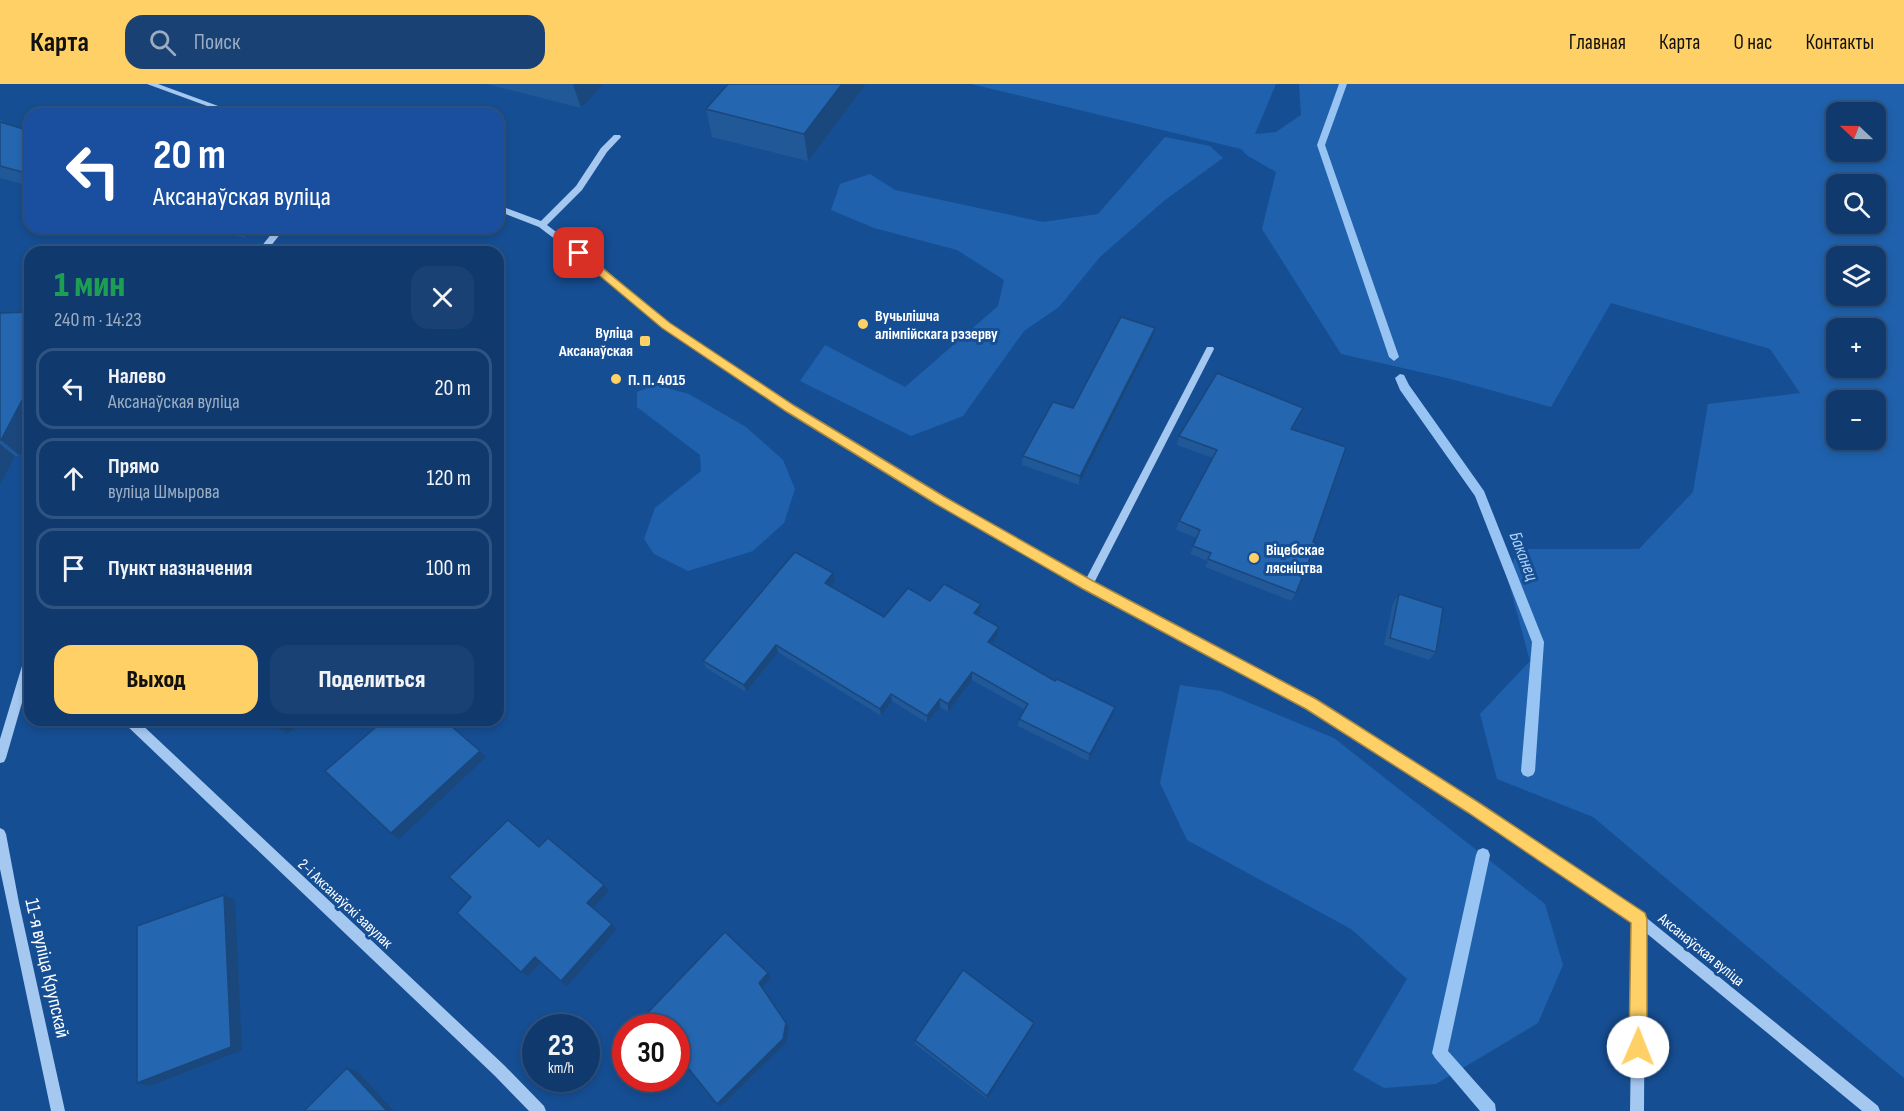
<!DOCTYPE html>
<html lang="ru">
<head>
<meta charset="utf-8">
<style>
	:root { --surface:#103a6e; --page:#194173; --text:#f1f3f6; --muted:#9cadc2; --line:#305481; --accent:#ffd065 }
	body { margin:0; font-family:"Sofia Sans Condensed",sans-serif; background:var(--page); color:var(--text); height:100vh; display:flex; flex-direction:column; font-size:22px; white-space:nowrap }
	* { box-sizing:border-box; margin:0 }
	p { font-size:20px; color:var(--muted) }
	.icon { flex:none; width:33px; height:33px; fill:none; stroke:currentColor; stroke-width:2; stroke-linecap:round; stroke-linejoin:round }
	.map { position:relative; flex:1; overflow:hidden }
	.side { position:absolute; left:24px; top:162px; width:480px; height:480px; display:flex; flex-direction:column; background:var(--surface); border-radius:18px; box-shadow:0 3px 9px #0003,0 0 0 2px var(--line) }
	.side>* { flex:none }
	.banner { position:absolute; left:24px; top:24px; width:480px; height:126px; border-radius:18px; box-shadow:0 3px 9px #0003,0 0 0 2px var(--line); background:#1a4fa0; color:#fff; overflow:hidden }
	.needle { width:39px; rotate:292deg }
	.fabs { position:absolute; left:1826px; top:18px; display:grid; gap:12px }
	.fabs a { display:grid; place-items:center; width:60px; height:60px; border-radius:12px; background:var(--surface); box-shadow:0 3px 9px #0003,0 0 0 2px var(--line); font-size:30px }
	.speed { position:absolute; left:522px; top:930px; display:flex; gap:12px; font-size:30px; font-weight:700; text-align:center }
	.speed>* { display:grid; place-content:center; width:78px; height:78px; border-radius:50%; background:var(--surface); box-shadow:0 3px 9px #0003,0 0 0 2px var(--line); line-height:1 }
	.speed small { font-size:15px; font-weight:400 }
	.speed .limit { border:9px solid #d22; background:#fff; color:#111 }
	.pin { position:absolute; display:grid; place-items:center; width:51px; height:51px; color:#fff; margin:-26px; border-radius:12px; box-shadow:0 3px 9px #0006 }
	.me { position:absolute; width:66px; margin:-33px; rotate:1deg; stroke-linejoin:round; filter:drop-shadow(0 0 4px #0008) }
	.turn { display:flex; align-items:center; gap:21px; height:126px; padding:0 30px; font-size:27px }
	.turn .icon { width:78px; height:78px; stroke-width:2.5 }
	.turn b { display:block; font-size:42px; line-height:51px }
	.round { display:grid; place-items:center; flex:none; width:63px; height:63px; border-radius:18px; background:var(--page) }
	.head { display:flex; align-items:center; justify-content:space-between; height:102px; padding:0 30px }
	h1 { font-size:36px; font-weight:800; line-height:45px; color:#1e9e55 }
	.primary-button { display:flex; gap:12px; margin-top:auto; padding:12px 30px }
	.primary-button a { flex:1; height:69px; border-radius:18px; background:var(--accent); color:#111; font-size:24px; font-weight:800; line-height:69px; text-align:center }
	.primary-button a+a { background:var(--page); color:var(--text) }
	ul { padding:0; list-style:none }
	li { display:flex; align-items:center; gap:18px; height:81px; margin:0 12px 9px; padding:0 18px; border:3px solid var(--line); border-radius:18px }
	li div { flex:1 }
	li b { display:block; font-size:22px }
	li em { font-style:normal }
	header { display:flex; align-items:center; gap:36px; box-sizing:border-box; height:84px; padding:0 30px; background:var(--accent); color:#111 }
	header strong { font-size:28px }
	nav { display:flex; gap:33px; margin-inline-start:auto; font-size:21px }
	.search { width:420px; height:54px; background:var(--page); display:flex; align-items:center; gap:15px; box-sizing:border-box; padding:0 21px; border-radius:18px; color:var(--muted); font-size:22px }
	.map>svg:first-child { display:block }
	.green { fill:#1f61ac; fill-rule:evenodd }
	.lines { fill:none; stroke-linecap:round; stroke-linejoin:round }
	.stream { fill:#98c4f3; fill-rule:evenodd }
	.minor { fill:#a5c8f1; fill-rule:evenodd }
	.wall { fill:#205898 }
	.shaded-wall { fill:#1a477c }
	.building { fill:#2566b1; stroke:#1a477c; stroke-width:1.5 }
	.route { fill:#ffd065; stroke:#a68742; stroke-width:1.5 }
	.poi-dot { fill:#ffd065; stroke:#164e93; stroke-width:2 }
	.labels { text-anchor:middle; stroke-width:6; stroke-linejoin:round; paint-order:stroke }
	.poi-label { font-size:16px; font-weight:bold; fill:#fff; stroke:#164e93; text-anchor:start }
	.street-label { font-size:16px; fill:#fff; stroke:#164e93 }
	.water-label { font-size:18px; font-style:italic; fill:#b1d3f7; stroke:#164e93 }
	.near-street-label { font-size:20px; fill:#fff; stroke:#164e93 }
</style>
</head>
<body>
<header>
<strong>Карта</strong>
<div class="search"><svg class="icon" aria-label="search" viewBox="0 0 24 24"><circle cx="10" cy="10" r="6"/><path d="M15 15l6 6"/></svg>Поиск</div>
<nav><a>Главная</a><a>Карта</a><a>О нас</a><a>Контакты</a></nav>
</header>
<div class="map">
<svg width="1904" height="1027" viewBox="0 0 1904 1027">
	<rect width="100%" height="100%" fill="#164e93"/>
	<path class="green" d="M971,0H1276L1255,50L1276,48L1301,31L1299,0H1904V994L1593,733L1497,695L1480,630L1530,577L1508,496L1517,465H1639L1693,408L1708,320L1800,309L1770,265L1611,219L1551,323L1451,295L1341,270L1262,145L1276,88L1248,72L1241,65ZM1836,28H1875V68H1836ZM1836,100H1875V140H1836ZM1836,172H1875V212H1836ZM1836,244H1875V284H1836ZM1836,316H1875V356H1836Z
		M1165,53L1210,62L1223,74L1165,116L1100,173L1059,223L1024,247L963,332L911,352L800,297L825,261L905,303L998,222L1004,196L957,166L874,144L831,126L840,100L870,90L895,106L1043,138L1098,130Z
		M656,301L689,310L746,343L783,376L795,405L784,439L753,467L688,487L654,470L644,455L655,424L701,387L700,371L637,323V308Z
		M1180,601L1221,607L1334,654L1545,820L1563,881L1538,939L1436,1000L1384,1004L1353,986L1407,895L1351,845L1187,756L1160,699Z"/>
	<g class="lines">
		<path class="stream" d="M1339,0H1347L1325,61L1399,273L1394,277L1389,273L1317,61Z
			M1400,290L1404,291L1409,301L1484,407L1544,558L1535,687L1533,691L1528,693L1523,691L1521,687L1532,558L1475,412L1400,306L1395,294Z
			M1483,764L1488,766L1490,771L1448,967L1495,1020L1496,1027H1480L1435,974L1432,969L1476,771L1478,766Z"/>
		<path class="minor" d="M147,0H158L240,30H229Z
			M614,51H620L621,53L607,68L582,106L547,141L600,181L669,240L794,323L943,414L1086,495L1206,265L1207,263H1213L1214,265L1094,499L1315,616L1476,719L1643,831L1878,1022L1880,1027H1862L1645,848L1644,1027H1630L1633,838L1468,727L1307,624L1084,504L937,420L788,327L663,244L594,185L539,143L498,127V121L541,137L576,102L601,64Z
			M276,144H285L266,168H257Z
			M30,567V591L6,674L4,678L0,679V655L25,572L26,569Z
			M123,636H137L505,982L544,1022L546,1027H529L495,992L125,640Z
			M0,744L4,746L6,750L19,819L65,1027H51L0,785Z"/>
	</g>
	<path class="wall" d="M486,0H604L581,24Z
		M728,0H866L808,77L712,53L706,25Z
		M0,35L5,39L30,47V102L0,94Z
		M191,144H255L247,154L192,146Z
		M30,228V353L20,372H15L0,401V229Z
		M1155,244L1153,253L1079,401L1022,381L1023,372L1073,324Z
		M1303,324L1292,345L1296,509L1291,517L1205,483L1208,477L1190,470L1197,454L1176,446L1179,437L1213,374L1177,361L1179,352Z
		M835,497L830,502L884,533L930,517L981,520L980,528L978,531L999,543L998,551L991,560L1113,630L1088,677L1018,642L1019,635L1025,626L972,596L948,628L940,623L927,639L892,617L881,632L778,568L746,608L706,584L703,577Z
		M1399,510L1436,568L1429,576L1384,561L1393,519Z
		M1033,942L987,1015L915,960V956Z"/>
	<path class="shaded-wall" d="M573,0H604L581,24Z
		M842,0H866L808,77L804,50Z
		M240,144H255L247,154Z
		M1155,244L1153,253L1079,401L1080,392Z
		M30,301V353L20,372L1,356Z
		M0,360L15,372L0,401Z
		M833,489L835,497L826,507L825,499Z
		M981,520L980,528L973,537L974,529Z
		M999,543L998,551L987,566L988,558Z
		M776,561L778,568L746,608L744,601Z
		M972,588V596L948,628V620Z
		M891,610L892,617L881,632L880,625Z
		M940,615V623L927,639V632Z
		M1115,623L1113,630L1088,677L1090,670Z
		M286,636H304L287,650L278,643Z
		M480,667L486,673L399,755L391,749Z
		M604,801L609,807L593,824L587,819Z
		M224,811L235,816L242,966L150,1002L137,999Z
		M612,840L617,845L567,902L561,897Z
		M535,873L541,878L528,892L521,888Z
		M768,889L771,894L762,903L789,943L786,959L721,1022L717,1020L759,899Z
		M1034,939L1033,942L987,1015V1012Z
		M347,984L357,987L394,1027H387Z"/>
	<path class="building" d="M728,0H842L804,50L706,25Z
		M0,38L30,47V90L0,82Z
		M30,228V301L1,356H0V229Z
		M1121,233L1155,244L1080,392L1023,372L1053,318L1073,324Z
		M1217,289L1303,324L1291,345L1346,363L1313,458L1316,459L1296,509L1208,475L1211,469L1193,462L1200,446L1179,437L1217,366L1179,352Z
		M795,468L833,489L825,499L884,533L908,504L930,517L944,500L981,520L974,529L999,543L988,558L1055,597L1057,595L1115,623L1090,670L1019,635L1028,620L972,588L948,620L940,615L927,632L891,610L880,625L776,561L744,601L703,577Z
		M1399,510L1443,524L1436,568L1390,554Z
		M271,636H286L278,643Z
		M384,636H444L480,667L391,749L325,687Z
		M508,736L539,763L548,754L604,801L587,819L612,840L561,897L535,873L521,888L457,829L471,813L449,793Z
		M224,811L231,963L137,999V842Z
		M725,848L768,889L759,899L786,939L783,955L717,1020L676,969V944H633Z
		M963,886L1034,939L987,1012L915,956Z
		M626,951V958L622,954Z
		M347,984L387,1027H304Z"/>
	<path class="route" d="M579,165L670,239L795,322L945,413L1093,497L1316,615L1478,718L1645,829L1647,835V963L1644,969L1638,972L1632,969L1629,963L1631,839L1467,728L1306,625L1083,505L936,420L787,328L662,244L575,171V166Z"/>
	<g class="poi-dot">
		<circle cx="863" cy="240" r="6"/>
		<rect x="639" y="251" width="12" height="12" rx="3"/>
		<circle cx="616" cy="295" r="6"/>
		<circle cx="1254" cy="474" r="6"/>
	</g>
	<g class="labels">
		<g class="poi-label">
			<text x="875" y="237">Вучылішча<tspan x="875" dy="18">алімпійскага рэзерву</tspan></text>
			<text x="633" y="254" text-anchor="end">Вуліца<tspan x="633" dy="18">Аксанаўская</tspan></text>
			<text x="628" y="301">П. П. 4015</text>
			<text x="1266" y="471">Віцебскае<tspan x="1266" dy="18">лясніцтва</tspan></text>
		</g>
		<g class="street-label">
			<text transform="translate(346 819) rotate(43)" y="6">2-і Аксанаўскі завулак</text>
			<text transform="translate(1702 865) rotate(39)" y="6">Аксанаўская вуліца</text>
		</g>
		<g class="water-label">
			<text transform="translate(1524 472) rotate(69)" y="6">Баканец</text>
		</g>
		<g class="near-street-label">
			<text transform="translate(48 884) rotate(77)" y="7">11-я вуліца Крупскай</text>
		</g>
	</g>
</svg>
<div class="fabs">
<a><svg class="needle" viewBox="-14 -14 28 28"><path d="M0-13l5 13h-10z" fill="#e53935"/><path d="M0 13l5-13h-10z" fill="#9cadc2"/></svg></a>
<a><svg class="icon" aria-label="search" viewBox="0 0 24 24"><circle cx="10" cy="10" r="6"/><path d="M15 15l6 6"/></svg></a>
<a><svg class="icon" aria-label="layers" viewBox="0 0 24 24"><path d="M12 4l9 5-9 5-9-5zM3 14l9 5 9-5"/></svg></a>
<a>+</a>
<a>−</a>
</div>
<div class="speed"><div>23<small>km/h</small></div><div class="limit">30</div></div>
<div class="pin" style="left:579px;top:169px;background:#d93025"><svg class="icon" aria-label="arrive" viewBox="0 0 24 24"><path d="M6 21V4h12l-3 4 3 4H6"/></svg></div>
<svg class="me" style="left:1638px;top:963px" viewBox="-20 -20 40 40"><circle r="19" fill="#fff"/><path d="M0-13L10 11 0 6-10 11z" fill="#ffd065"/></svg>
<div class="banner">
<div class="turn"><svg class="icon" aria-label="left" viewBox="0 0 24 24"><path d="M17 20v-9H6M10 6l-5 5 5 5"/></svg><div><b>20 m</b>Аксанаўская вуліца</div></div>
</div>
<section class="side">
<div class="head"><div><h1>1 мин</h1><p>240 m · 14:23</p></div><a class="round"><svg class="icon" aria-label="close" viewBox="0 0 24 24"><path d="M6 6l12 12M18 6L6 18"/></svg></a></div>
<ul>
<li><svg class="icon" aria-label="left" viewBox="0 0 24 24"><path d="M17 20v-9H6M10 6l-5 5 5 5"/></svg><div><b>Налево</b><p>Аксанаўская вуліца</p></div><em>20 m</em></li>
<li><svg class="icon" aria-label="ahead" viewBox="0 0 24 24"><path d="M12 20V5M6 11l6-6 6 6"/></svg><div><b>Прямо</b><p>вуліца Шмырова</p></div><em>120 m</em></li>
<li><svg class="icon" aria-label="arrive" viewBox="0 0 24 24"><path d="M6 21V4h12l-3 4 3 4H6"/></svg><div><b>Пункт назначения</b></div><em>100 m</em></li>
</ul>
<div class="primary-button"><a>Выход</a><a>Поделиться</a></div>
</section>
</div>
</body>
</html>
